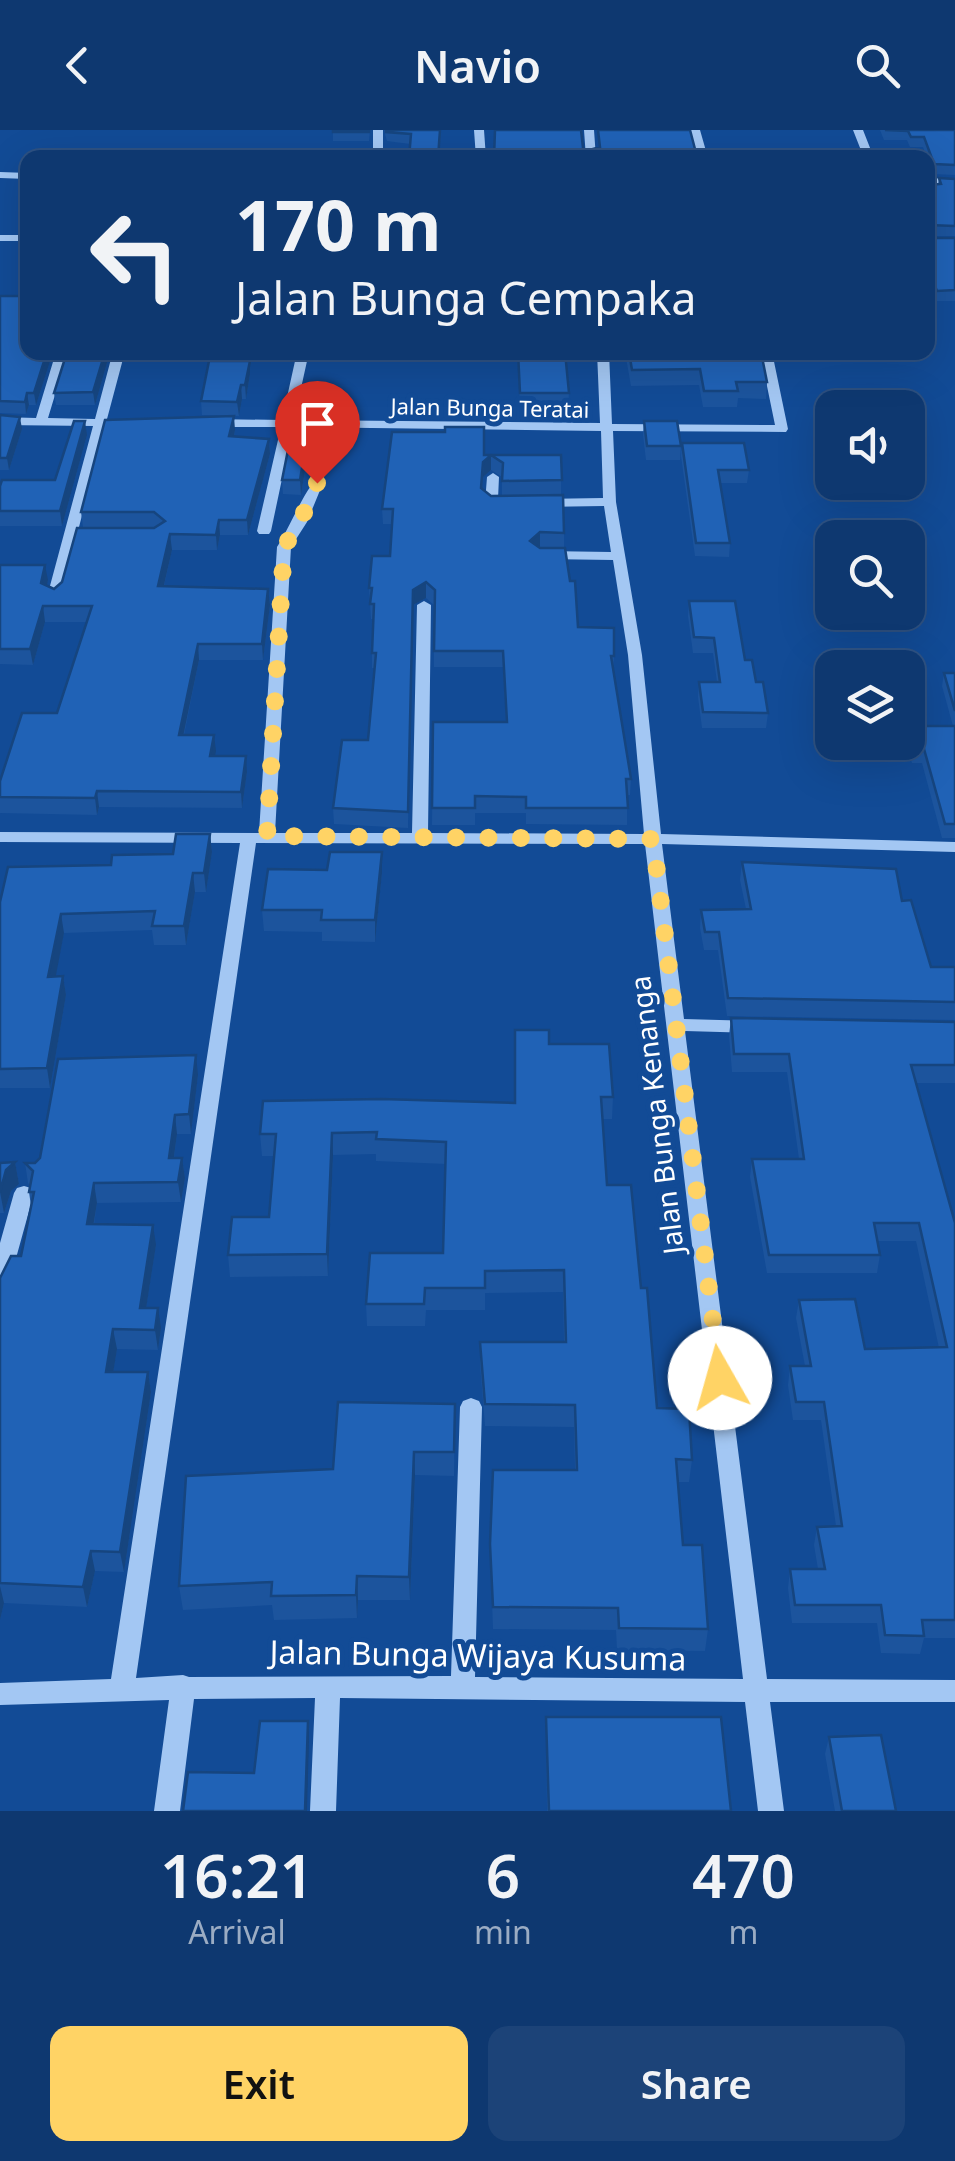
<!DOCTYPE html>
<html lang="en">
<head>
<meta charset="utf-8">
<style>
	:root { --surface:#0e3870; --page:#1c4378; --text:#f1f3f6; --muted:#9bacc3; --line:#2e5283; --accent:#ffd365 }
	body { margin:0; font-family:"Noto Sans",sans-serif; background:var(--page); color:var(--text); height:100vh; display:flex; flex-direction:column; font-size:38px; white-space:nowrap }
	* { box-sizing:border-box; margin:0 }
	p { font-size:32px; color:var(--muted) }
	.icon { flex:none; width:55px; height:55px; fill:none; stroke:currentColor; stroke-width:2; stroke-linecap:round; stroke-linejoin:round }
	.map { position:relative; height:1681px; overflow:hidden }
	.sheet { display:flex; flex-direction:column; background:var(--surface); flex:1 }
	.sheet>* { flex:none }
	.banner { position:absolute; left:20px; top:20px; width:915px; height:210px; border-radius:20px; box-shadow:0 10px 40px #0002,0 0 0 2px var(--line); background:#0e3870; color:var(--text); overflow:hidden }
	.fabs { position:absolute; left:815px; top:260px; display:grid; gap:20px }
	.fabs a { display:grid; place-items:center; width:110px; height:110px; border-radius:20px; background:var(--surface); box-shadow:0 10px 40px #0002,0 0 0 2px var(--line); font-size:50px }
	.pin { position:absolute; display:grid; place-items:center; width:85px; height:85px; color:#fff; margin:-102px -42px; border-radius:50% 50% 50% 0; rotate:-45deg; box-shadow:0 0 10px #0007 }
	.pin .icon { rotate:45deg }
	.me { position:absolute; width:110px; margin:-55px; rotate:353deg; stroke-linejoin:round; filter:drop-shadow(0 0 8px #0008) }
	.turn { display:flex; align-items:center; gap:35px; height:210px; padding:0 50px; font-size:45px }
	.turn .icon { width:130px; height:130px; stroke-width:2.5 }
	.turn b { display:block; font-size:70px; line-height:85px }
	.eta { display:flex; justify-content:space-evenly; align-items:center; height:170px; text-align:center }
	.eta b { font-size:60px; font-weight:600; line-height:70px }
	.button { display:flex; gap:20px; margin-top:auto; padding:20px 50px }
	.button a { flex:1; height:115px; border-radius:20px; background:var(--accent); color:#111; font-size:40px; font-weight:600; line-height:115px; text-align:center }
	.button a+a { background:var(--page); color:var(--text) }
	header { display:flex; justify-content:space-between; align-items:center; height:130px; padding:0 50px; background:var(--surface); font-size:45px; font-weight:600 }
	.map>svg:first-child { display:block }
	.lines { fill:none; stroke-linecap:round; stroke-linejoin:round }
	.minor { fill:#a3c7f3; fill-rule:evenodd }
	.wall { fill:#1c549d }
	.shaded-wall { fill:#16457f }
	.building { fill:#2062b6; stroke:#16457f; stroke-width:2.5 }
	.route { stroke:#ffd365; stroke-width:18; stroke-dasharray:0 32.4 }
	.labels { text-anchor:middle; stroke-width:10; stroke-linejoin:round; paint-order:stroke }
	.far-street-label { font-size:22px; fill:#fff; stroke:#124b96 }
	.street-label { font-size:28px; fill:#fff; stroke:#124b96 }
	.near-street-label { font-size:32px; fill:#fff; stroke:#124b96 }
</style>
</head>
<body>
<header><svg class="icon" aria-label="back" viewBox="0 0 24 24"><path d="M15 5l-7 7 7 7"/></svg>Navio<svg class="icon" aria-label="search" viewBox="0 0 24 24"><circle cx="10" cy="10" r="6"/><path d="M15 15l6 6"/></svg></header>
<div class="map">
<svg width="955" height="1681" viewBox="0 0 955 1681">
	<rect width="100%" height="100%" fill="#124b96"/>
	<g class="lines">
		<path class="minor" d="M373,0H383V28H373Z
			M474,0H484L486,28H476Z
			M584,0H594L596,28H586Z
			M690,0H700L708,28H698Z
			M853,0H863L874,28H864Z
			M0,42L28,43V49L0,48Z
			M928,48L955,49V55L928,54Z
			M0,105H28V111H0Z
			M56,222H68L48,288L95,289L111,229L117,226L123,229L107,289H124L130,293L124,297L105,296L61,467L54,471L47,467L93,296L0,295V287L36,288Z
			M297,222H309L294,290L600,293L597,222H609L612,294L775,295L760,222H772L788,299L786,302L613,301L616,372L642,525L661,704L955,712V722L662,714L684,889L755,891L764,897L755,903L685,901L767,1549L955,1550V1572H770L784,1681H758L745,1572L340,1568L336,1681H310L315,1568L194,1569L180,1681H154L169,1570L0,1575V1553L111,1549L240,713L0,712V702L259,703L277,417C288,401 306,357 317,349L323,353L307,392L291,417L275,703H412L417,475L424,471L431,475L428,703L644,704L628,525L613,430L544,429L537,425L544,421L611,422L604,376L540,377L534,373L540,369L603,368L601,301L293,297L271,401L269,404H259L257,401L281,297H210L204,293L210,289L282,290ZM256,713L645,714L743,1549L475,1547L482,1277L479,1271L471,1268L463,1271L460,1277L451,1546L189,1547L183,1545L136,1548Z
			M493,343L499,347L498,369L509,370V376L491,377L485,373L487,347Z
			M24,1056L31,1058L34,1063L10,1150L7,1155L0,1158V1113L14,1063L17,1058Z"/>
	</g>
	<path class="wall" d="M333,0H370L369,11H333Z
		M384,0H441L439,28H409L410,14L387,11Z
		M880,0H955V45L933,44L923,17H910L907,10H884Z
		M939,48L955,49V106H928L929,108H955V171H936L928,153V55H938Z
		M0,166L28,222H53L36,275H29L26,284L0,283Z
		M110,222L95,275H56L54,263Z
		M517,222H565L569,263L568,276H520Z
		M625,222H761L767,252L766,269L738,268L737,277H703L699,255L631,256Z
		M250,244L246,269H242L239,286L202,285L201,271Z
		M0,285L22,299L9,340H0Z
		M644,291L681,316L680,330H646L643,305Z
		M235,300L234,306L269,309L270,324L248,405H220L217,420H172L164,456L268,459L270,475L263,530H199L184,605H214L215,626L247,642L242,678L99,677L97,685L0,683V651L57,583L87,492H45L33,535L0,534V435L48,450L46,455L54,459L62,452L83,397L81,382Z
		M87,305L62,396H0V356L55,350Z
		M682,313L749,340L747,353H720L730,413L729,427L695,426L681,326Z
		M305,320L306,334L301,365L283,364L282,350Z
		M484,325H561V365H502V347L491,340L483,347L482,359L491,366L564,403V418L578,497L614,526L613,541L631,649L630,665H627V695L526,694V683H475V695H432L433,592H506L503,537H434V475L426,468L413,475L408,698L334,694L333,678L368,610L374,538H372V523L374,489H371L369,458L390,426L392,394H383L382,379Z
		M689,471L745,530L756,552L768,583L766,598H702L698,567L699,552H717L713,523H693L688,486Z
		M944,543H955V708H942L922,633H912L906,612L908,596H953L942,556Z
		M210,704L212,722L206,762H195L186,815H154L152,800L64,803L55,847L63,846L66,865L50,958H0V772L111,735L173,724Z
		M382,722V743L375,812L322,811V802L264,801L262,780L327,740Z
		M742,732L902,771L931,837H955V890L727,886L718,820H704L700,798L701,780L746,779L740,750Z
		M731,888L955,892V953H916L955,1093V1508H924L920,1524L881,1523L877,1493H792L788,1458L790,1439H818L814,1415L817,1397L836,1396L821,1290H793L788,1255L790,1236H805L796,1188L799,1170L865,1219L939,1218L916,1111H878L880,1125L877,1143H767L750,1047L752,1029H799L787,942H732L729,906Z
		M549,914L613,967L612,989H603L607,1055L641,1158L657,1278L692,1330L689,1352H678L683,1415L708,1499L705,1521L617,1520L616,1500L493,1499L490,1414L575,1340L574,1297L485,1296L480,1234V1212H564L563,1162L485,1163V1180H426L425,1196H367L366,1174L443,1123L446,1034L376,1031V1024L333,1025L328,1146L230,1147L228,1125L269,1087L274,1026H262L260,1004L515,973Z
		M198,945L191,1004H177L174,1028H182L185,1048L181,1072L97,1073L94,1095L156,1115L146,1178L161,1198L158,1220L117,1219L113,1242H148L151,1262L124,1442L95,1441L87,1477L4,1473L0,1490V1148L21,1126L31,1076L29,1062L30,1055L28,1053L25,1033H35Z
		M15,1032L19,1054L11,1061L4,1083H0V1033Z
		M455,1274L454,1346L415,1345L410,1470H358L357,1488L274,1490L272,1475L183,1480L179,1456L333,1339Z
		M546,1587L731,1681H547Z
		M829,1607L896,1681H835L825,1624Z"/>
	<path class="shaded-wall" d="M47,222H53L36,275L34,263Z
		M105,222H110L95,275L93,262Z
		M250,231V244L246,269L245,255Z
		M241,255L242,269L239,286L237,272Z
		M27,263L29,275L26,284L25,272Z
		M234,286L235,300L231,321L229,306Z
		M20,287L22,299L9,340L7,328Z
		M85,291L87,305L62,396L60,381Z
		M269,309L270,324L248,405L247,390Z
		M305,320L306,334L301,365L300,350Z
		M491,325V340L483,347L481,373L484,331Z
		M219,390L220,405L217,420L216,405Z
		M540,402V417L530,411Z
		M170,404L172,420L160,472L158,456Z
		M45,435L48,450L44,468L41,453Z
		M426,452V468L413,475L408,698L413,460Z
		M268,459L270,475L263,530L262,514Z
		M43,476L45,492L33,535L30,519Z
		M198,514L199,530L180,621L179,605Z
		M214,605L216,621L212,642L210,626Z
		M246,626L247,642L242,678L241,662Z
		M97,661L99,677L97,685L95,668Z
		M210,704L212,722L206,762L204,743Z
		M382,722V743L375,812V790Z
		M193,743L195,762L186,815L184,796Z
		M61,784L64,803L52,866L48,847Z
		M63,846L66,865L50,958L47,938Z
		M196,925L198,945L191,1004L189,984Z
		M175,985L177,1004L171,1048L169,1028Z
		M332,1003L333,1025L328,1146L327,1124Z
		M182,1028L185,1048L181,1072L178,1052Z
		M15,1032L19,1054L11,1061L4,1083L0,1062L6,1040Z
		M94,1053L97,1073L90,1115L87,1094Z
		M153,1095L156,1115L143,1198L140,1178Z
		M158,1178L161,1198L158,1220L155,1200Z
		M113,1199L117,1219L110,1262L106,1242Z
		M148,1242L151,1262L124,1442L120,1422Z
		M414,1322L415,1345L410,1470L409,1447Z
		M91,1421L95,1441L87,1477L83,1457Z
		M357,1446L358,1470L357,1488L356,1465Z
		M0,1456L4,1473L0,1490Z
		M308,1591L309,1608L307,1681H305Z"/>
	<path class="building" d="M333,0H369V2H333Z
		M386,0H440L438,28H409L411,4L386,2Z
		M495,0H581L583,18L586,21L600,17L598,0H690L695,19L708,21L709,28H494Z
		M885,0H955V35L934,34L924,7H911L908,1Z
		M939,48L955,49V96L929,95L928,100V55L941,54Z
		M928,106L929,108H955V160L937,161L928,139Z
		M0,166H28V222H47L34,263H27L25,272L0,271Z
		M67,222H105L93,262L54,263Z
		M518,222H565L569,263H520Z
		M629,222H761L767,252H736L738,261H704L700,239L632,240Z
		M209,231H250L245,255H241L237,272L201,271Z
		M0,285L20,287L7,328H0Z
		M234,286L229,306L269,309L247,390H219L216,405L170,404L158,456L268,459L262,514H198L179,605H214L210,626H246L241,662L97,661L95,668L0,667V651L22,583H57L92,476H43L30,519H0V435H45L41,453L54,459L62,452L77,398H154L165,391L154,382H81L105,290Z
		M74,291H85L60,381H0V356L2,350H55Z
		M644,291H677L681,316H647Z
		M445,297H484V325H561L562,350L502,351L503,333L491,325L483,332L481,358L491,366L563,365L564,403L540,402L530,411L540,418H565L570,451H575L578,497L614,498V526H611L631,649H626L628,678H526V667L475,666V678H432L433,592H507L503,521H434L435,460L426,452L413,460L408,682L333,678L342,610H368L376,523H372L374,474H370L372,458H369L372,426H390L393,379H382L392,302H445Z
		M682,313H744L749,340H718L730,413H696Z
		M288,320H305L300,350H282Z
		M689,471H735L745,530H752L756,552H763L768,583L703,582L699,552H720L714,508L694,507Z
		M944,543H955V581Z
		M908,596H955V694H945L924,619H914Z
		M176,704H210L204,743H193L184,796H152L155,781L61,784L48,847L63,846L47,938L0,939V772L8,737L111,735L112,725L173,724Z
		M330,722H382L375,790H321L322,780H262L268,739L327,740Z
		M742,732L896,739L902,771L911,770L931,837H955V872L728,868L719,802H705L701,780L751,779Z
		M731,888L955,892V935H911L955,1093V1490H922L924,1506L885,1505L881,1475H795L790,1439H825L817,1397L842,1396L824,1272H796L790,1236H811L799,1170L855,1169L865,1219L947,1217L919,1093H874L880,1125H769L752,1029H804L789,924H734Z
		M515,900H549V914H609L613,967H601L607,1055H631L641,1158H647L657,1278L689,1279L692,1330L676,1329L683,1415H702L708,1499L619,1498L618,1478L493,1477L490,1414L493,1340H577L575,1275L485,1274L480,1212H566L564,1140L485,1141V1158H425L424,1174H366L370,1123H443L446,1012L376,1009L377,1002L332,1003L327,1124L228,1125L232,1087H269L276,1004H260L263,971L381,969L515,973Z
		M196,925L189,984L175,985L169,1028H182L178,1052L94,1053L87,1094L153,1095L140,1178H158L155,1200L113,1199L106,1242H148L120,1422L91,1421L83,1457L0,1453V1148L11,1126H21L34,1062H29L33,1041L25,1033H35L40,1028L58,929Z
		M15,1032L6,1040L0,1062V1033Z
		M338,1272L455,1274L454,1322H414L409,1447L357,1446L356,1465L271,1466L272,1452L179,1456L186,1346L333,1339Z
		M546,1587H721L731,1681H549Z
		M260,1591H308L305,1681H183L188,1642L254,1643Z
		M881,1605L896,1681H842L829,1607Z"/>
	<g class="lines">
		<path class="route" d="M317,353L300,392L284,417L267,706L653,709L720,1248"/>
	</g>
	<g class="labels">
		<g class="far-street-label">
			<text transform="translate(490 278) rotate(1)" y="8">Jalan Bunga Teratai</text>
		</g>
		<g class="street-label">
			<text transform="translate(657 985) rotate(-97)" y="10">Jalan Bunga Kenanga</text>
		</g>
		<g class="near-street-label">
			<text transform="translate(478 1526) rotate(1)" y="11">Jalan Bunga Wijaya Kusuma</text>
		</g>
	</g>
</svg>
<div class="fabs">
<a><svg class="icon" aria-label="sound" viewBox="0 0 24 24"><path d="M4 9h4l5-4v14l-5-4H4zM17 9q2 3 0 6"/></svg></a>
<a><svg class="icon" aria-label="search" viewBox="0 0 24 24"><circle cx="10" cy="10" r="6"/><path d="M15 15l6 6"/></svg></a>
<a><svg class="icon" aria-label="layers" viewBox="0 0 24 24"><path d="M12 4l9 5-9 5-9-5zM3 14l9 5 9-5"/></svg></a>
</div>
<div class="pin" style="left:317px;top:353px;background:#d93025"><svg class="icon" aria-label="arrive" viewBox="0 0 24 24"><path d="M6 21V4h12l-3 4 3 4H6"/></svg></div>
<svg class="me" style="left:720px;top:1248px" viewBox="-20 -20 40 40"><circle r="19" fill="#fff"/><path d="M0-13L10 11 0 6-10 11z" fill="#ffd365"/></svg>
<div class="banner">
<div class="turn"><svg class="icon" aria-label="left" viewBox="0 0 24 24"><path d="M17 20v-9H6M10 6l-5 5 5 5"/></svg><div><b>170 m</b>Jalan Bunga Cempaka</div></div>
</div>
</div>
<section class="sheet">
<div class="eta">
<div><b>16:21</b><p>Arrival</p></div>
<div><b>6</b><p>min</p></div>
<div><b>470</b><p>m</p></div>
</div>
<div class="button"><a>Exit</a><a>Share</a></div>
</section>
</body>
</html>
